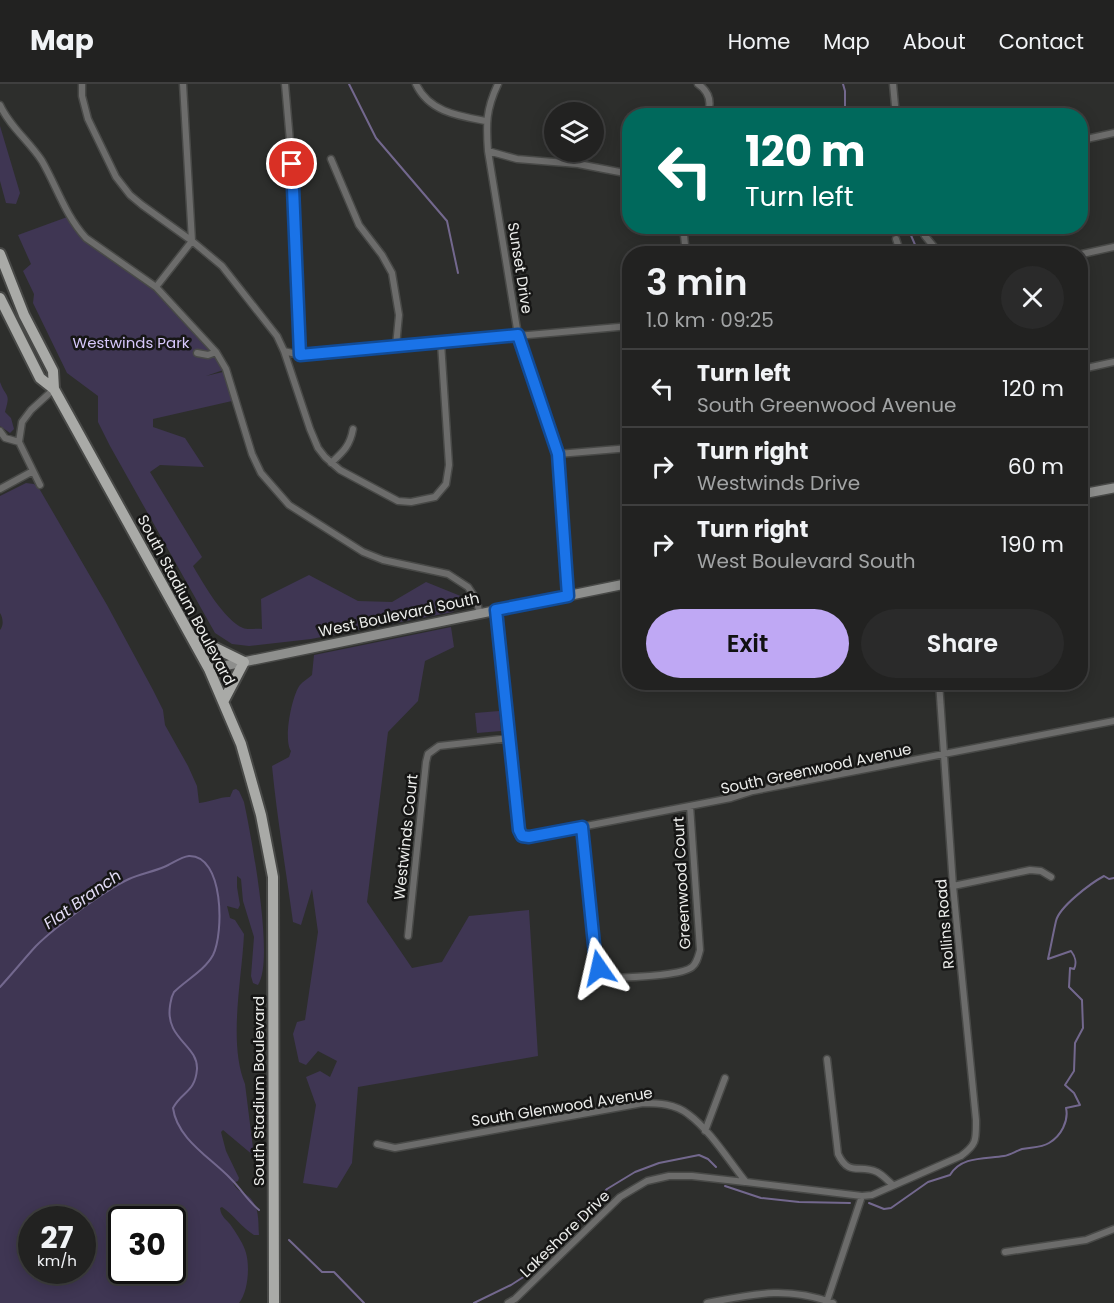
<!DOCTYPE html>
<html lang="en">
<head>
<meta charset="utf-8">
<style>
	:root { --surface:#222221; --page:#2a2a2a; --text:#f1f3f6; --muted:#a2a4a5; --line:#3f3f3f; --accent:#bfa8f4 }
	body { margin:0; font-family:Poppins,sans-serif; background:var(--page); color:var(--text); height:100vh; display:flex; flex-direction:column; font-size:22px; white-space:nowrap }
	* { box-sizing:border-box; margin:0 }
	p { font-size:20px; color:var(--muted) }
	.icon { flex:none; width:33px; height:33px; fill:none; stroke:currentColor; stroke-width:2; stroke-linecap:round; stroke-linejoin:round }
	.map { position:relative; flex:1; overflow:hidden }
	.sheet { position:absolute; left:622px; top:162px; width:466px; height:444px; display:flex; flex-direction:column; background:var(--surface); border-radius:24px; box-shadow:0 3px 15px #0003,0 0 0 2px var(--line) }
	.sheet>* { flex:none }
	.banner { position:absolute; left:622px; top:24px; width:466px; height:126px; border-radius:24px; box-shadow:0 3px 15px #0003,0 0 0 2px var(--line); background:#00695c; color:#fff; overflow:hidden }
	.tools { position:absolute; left:544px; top:18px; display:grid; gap:12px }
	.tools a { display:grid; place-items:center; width:60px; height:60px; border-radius:50%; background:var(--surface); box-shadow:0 3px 15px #0003,0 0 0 2px var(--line); font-size:30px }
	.speed { position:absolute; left:18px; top:1122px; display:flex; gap:12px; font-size:30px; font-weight:700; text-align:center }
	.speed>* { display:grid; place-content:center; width:78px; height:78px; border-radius:50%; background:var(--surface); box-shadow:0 3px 15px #0003,0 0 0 2px var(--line); line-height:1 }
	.speed small { font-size:15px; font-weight:400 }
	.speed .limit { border:3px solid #111; border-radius:9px; background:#fff; color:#111 }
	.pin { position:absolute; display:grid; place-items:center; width:51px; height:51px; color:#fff; margin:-26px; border:3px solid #fff; border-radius:50%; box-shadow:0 2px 6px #0007 }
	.me { position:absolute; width:66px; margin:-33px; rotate:349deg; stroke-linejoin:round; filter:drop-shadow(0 0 4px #0008) }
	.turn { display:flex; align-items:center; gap:21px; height:126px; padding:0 24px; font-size:27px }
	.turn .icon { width:78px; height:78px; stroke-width:2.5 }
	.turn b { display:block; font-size:42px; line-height:51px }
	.round { display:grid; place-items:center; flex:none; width:63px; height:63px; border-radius:32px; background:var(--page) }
	.head { display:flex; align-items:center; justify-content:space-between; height:102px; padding:0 24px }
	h1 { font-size:36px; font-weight:600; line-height:45px }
	.action { display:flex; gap:12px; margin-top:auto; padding:12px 24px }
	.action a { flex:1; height:69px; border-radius:36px; background:var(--accent); color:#111; font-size:24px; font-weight:600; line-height:69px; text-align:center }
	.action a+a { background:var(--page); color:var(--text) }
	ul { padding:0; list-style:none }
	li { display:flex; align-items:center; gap:18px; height:78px; padding:0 24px; border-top:2px solid var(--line) }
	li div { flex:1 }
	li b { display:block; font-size:22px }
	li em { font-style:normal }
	header { display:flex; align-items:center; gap:36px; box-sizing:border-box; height:84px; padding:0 30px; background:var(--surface); border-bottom:2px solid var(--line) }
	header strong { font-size:28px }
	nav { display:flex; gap:33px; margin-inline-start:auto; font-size:21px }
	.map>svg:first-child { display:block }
	.green { fill:#3f3653; fill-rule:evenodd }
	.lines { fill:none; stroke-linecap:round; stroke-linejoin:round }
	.stream { stroke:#73688e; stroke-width:2 }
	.minor-casing { stroke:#484947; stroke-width:9 }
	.secondary-casing { stroke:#484947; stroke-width:12 }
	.primary-casing { stroke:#484947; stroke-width:14 }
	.minor { stroke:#6c6c6b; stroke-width:6 }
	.secondary { stroke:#8e8f8d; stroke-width:9 }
	.primary { stroke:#a9aaa7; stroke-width:10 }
	.route-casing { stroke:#114b97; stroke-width:15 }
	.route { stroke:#1a73e8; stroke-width:10 }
	.labels { text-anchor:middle; stroke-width:5; stroke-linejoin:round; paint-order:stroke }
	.street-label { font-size:15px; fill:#ecedeb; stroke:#161615 }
	.park-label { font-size:15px; fill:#d7c8fb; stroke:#161615 }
	.water-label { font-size:16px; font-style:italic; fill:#e3dcf6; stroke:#161615 }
</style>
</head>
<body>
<header>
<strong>Map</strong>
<nav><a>Home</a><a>Map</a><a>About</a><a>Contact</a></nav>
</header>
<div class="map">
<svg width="1114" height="1219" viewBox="0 0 1114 1219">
	<rect width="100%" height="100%" fill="#2d2e2c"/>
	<path class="green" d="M0,42L20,109L16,120L6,119L0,97Z
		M70,132L77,144L156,203L216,268L226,285L206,292L223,288L232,317L153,335V343L185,354L204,383L160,381L150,388L202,473L193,482C203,499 224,536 243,544C248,546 256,544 262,545L261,515L309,491L358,517L392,518L426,498L463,513L453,528L311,555L249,562L232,560L215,549L110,362L98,338V312L67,289L33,219L34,210L23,187L31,180L18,151Z
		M0,298C6,315 11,307 5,328L11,334L14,345L10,349L0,342Z
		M26,399L34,400L40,406L107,521L153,606L163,626L165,641L188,682L197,702L199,719C209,718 223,712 230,713L233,706L236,705L239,707L244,718C251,751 275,876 258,901L253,899L251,892L254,853L243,817L241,795L237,792V803L240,821L238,825L227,822L230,834L235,836L244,850C242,895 228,958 245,1000L254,1072L223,1046L221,1048L226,1067L239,1094L238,1097L233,1099C237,1107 241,1107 248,1112C260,1122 258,1137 259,1151H254C242,1144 234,1131 222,1123L220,1124C221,1134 228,1136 232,1143C237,1150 244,1161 246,1169C250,1183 248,1208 239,1219H0V546C4,541 3,534 0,529V412ZM32,1136H82V1186H32ZM122,1136H172V1186H122Z
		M451,543L454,563L425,577L418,617L388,648L367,818L412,884L442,878L469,832L529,826L538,972L358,1003L352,1079L337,1104L303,1099L316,1021L306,993L320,987L330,993L337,977L318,967L306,981L299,978L293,950L297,938L305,936L318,848L312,805L301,841L293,838C286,786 277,734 272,682L289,673L291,667C283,656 292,611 300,601C303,597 309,594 312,591L314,571Z
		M499,627L501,647L477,649L475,629Z"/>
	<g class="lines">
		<path class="stream" d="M349,0L376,54L447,137L458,189
			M843,0L845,7V32
			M907,142L919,170
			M0,903C12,890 24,875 36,862C55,843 105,806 129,795C140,790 152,788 164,783C172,780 180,773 189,772C224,771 224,849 213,871C205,886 186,896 174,908C171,913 171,916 170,922C165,955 198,961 197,985C195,1009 182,1007 173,1024C177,1055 211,1074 231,1095C242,1106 247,1116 259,1126
			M725,1102L761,1114L799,1118L850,1119
			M869,1119L884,1125L891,1124L928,1098L950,1091C961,1072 985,1075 1004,1072C1010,1071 1016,1067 1022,1065C1030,1063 1041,1064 1049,1059C1061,1052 1069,1037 1066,1024L1080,1021L1074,1009L1065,1001L1074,987L1075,959L1083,944L1082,916L1069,903L1070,884L1074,885C1077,879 1075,872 1071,867L1048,875C1051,862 1053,850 1056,837C1059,823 1091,799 1104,792L1109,795L1114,794
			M289,1156L322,1188H334L364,1219
			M474,1219L511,1201L525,1192L559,1159L607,1105L635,1088L659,1079L699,1071L708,1075L716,1083"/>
		<defs>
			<path id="minor" d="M82,0V12L88,35L116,93L130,111L142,121L192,157L222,182L277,252L284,267L310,345L318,364L325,373L340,386L398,417L411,418L435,413L446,400L449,381L441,259
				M285,0L292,80L300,271
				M416,0C429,28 459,32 486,37
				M498,0C486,25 486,40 488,67L518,251L558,370L568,512
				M698,0C710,8 712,19 707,32
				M893,0L896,32
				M0,21C10,43 29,57 42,77C57,103 65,131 86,154L156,203L216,268L226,285L252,370L261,389L289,421L363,468L383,476L448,490L468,503L476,515L480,530
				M1082,56L1114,49
				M488,67L517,75L578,80L630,90
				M331,75L359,141L382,171L392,189L399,231L396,262
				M683,142L686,170
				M920,142L925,152L940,170
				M896,155L901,170
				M1082,170L1114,163
				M156,203L192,157L183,0
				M284,267L300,271L630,242
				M197,269L208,271L216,268
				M1082,285L1114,278
				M0,347L5,354L19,358L40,401
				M19,358L22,338L31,326L54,305
				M558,370L630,364
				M331,379C343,368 350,362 353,345
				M0,405L33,387
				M496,526L519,746L522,752L529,753L731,714L753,707L1114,637
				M582,743L595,869L599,883L605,892L615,894C631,893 681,892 692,883C697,879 698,873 700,866L690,722
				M953,802L1030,786L1041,787L1051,793
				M408,852L426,678L428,670L439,662L510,654
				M827,975L838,1070C849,1093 859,1080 877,1088C883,1091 888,1097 893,1101
				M705,1047L725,994
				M377,1060L395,1064L643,1019C659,1019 675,1020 688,1030C710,1046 729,1077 746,1098L862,1112L872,1111L961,1072C977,1060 976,1056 976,1036L953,802L939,598
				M1005,1168L1086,1156L1114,1145
				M827,1217L862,1112
				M508,1219L515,1215L620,1113L647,1097L669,1092H692L745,1098
				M707,1219C754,1210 786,1202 833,1219"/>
			<path id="secondary" d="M1082,410L1114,404
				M209,585L630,499"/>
			<path id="primary" d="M0,170L24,231L53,287L54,305
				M0,214L40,294L54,305L209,585L241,660L261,731L273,793L274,1219
				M192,554H195L244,578L223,618"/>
		</defs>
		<use href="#minor" class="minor-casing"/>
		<use href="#secondary" class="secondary-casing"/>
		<use href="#primary" class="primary-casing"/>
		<use href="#minor" class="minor"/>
		<use href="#secondary" class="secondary"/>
		<use href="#primary" class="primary"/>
	</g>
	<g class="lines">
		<defs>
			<path id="route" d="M292,80L300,271L518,251L558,370L568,512L496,526L519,746L522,752L529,753L582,743L595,870L599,884"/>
		</defs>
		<use href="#route" class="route-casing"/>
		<use href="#route" class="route"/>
	</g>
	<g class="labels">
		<g class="street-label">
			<text transform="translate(520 184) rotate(81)" y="5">Sunset Drive</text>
			<text transform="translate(186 516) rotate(62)" y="5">South Stadium Boulevard</text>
			<text transform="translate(399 531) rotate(-12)" y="5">West Boulevard South</text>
			<text transform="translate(816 685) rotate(-12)" y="5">South Greenwood Avenue</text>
			<text transform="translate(406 753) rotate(-84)" y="5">Westwinds Court</text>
			<text transform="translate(682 799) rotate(-93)" y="5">Greenwood Court</text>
			<text transform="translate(945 840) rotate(-95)" y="5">Rollins Road</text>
			<text transform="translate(259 1007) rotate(-90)" y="5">South Stadium Boulevard</text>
			<text transform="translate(562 1023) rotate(-9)" y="5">South Glenwood Avenue</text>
			<text transform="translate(565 1150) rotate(-44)" y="5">Lakeshore Drive</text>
		</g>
		<g class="park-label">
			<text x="131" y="264">Westwinds Park</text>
		</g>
		<g class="water-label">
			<text transform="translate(82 815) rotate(-35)" y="6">Flat Branch</text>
		</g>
	</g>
</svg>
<div class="tools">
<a><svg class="icon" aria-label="layers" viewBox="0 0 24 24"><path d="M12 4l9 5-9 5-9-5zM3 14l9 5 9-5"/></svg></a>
</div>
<div class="speed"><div>27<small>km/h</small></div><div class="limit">30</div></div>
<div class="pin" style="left:292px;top:80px;background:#d93025"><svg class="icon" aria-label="arrive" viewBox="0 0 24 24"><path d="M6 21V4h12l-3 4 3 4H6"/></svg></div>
<svg class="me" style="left:599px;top:884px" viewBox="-20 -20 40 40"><path d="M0-17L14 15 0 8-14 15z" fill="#1a73e8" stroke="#fff" stroke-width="4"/></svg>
<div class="banner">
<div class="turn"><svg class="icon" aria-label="left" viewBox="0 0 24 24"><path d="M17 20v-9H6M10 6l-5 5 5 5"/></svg><div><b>120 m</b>Turn left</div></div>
</div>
<section class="sheet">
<div class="head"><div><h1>3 min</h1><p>1.0 km · 09:25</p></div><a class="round"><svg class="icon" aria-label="close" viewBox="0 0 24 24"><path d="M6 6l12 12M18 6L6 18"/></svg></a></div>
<ul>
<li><svg class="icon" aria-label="left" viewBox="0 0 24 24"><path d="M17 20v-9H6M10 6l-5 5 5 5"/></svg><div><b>Turn left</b><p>South Greenwood Avenue</p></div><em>120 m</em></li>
<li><svg class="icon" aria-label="right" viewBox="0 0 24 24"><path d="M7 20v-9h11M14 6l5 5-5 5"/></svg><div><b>Turn right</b><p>Westwinds Drive</p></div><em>60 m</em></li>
<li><svg class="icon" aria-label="right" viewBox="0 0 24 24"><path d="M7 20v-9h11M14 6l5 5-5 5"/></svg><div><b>Turn right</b><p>West Boulevard South</p></div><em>190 m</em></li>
</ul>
<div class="action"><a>Exit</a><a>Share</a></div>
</section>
</div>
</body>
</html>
